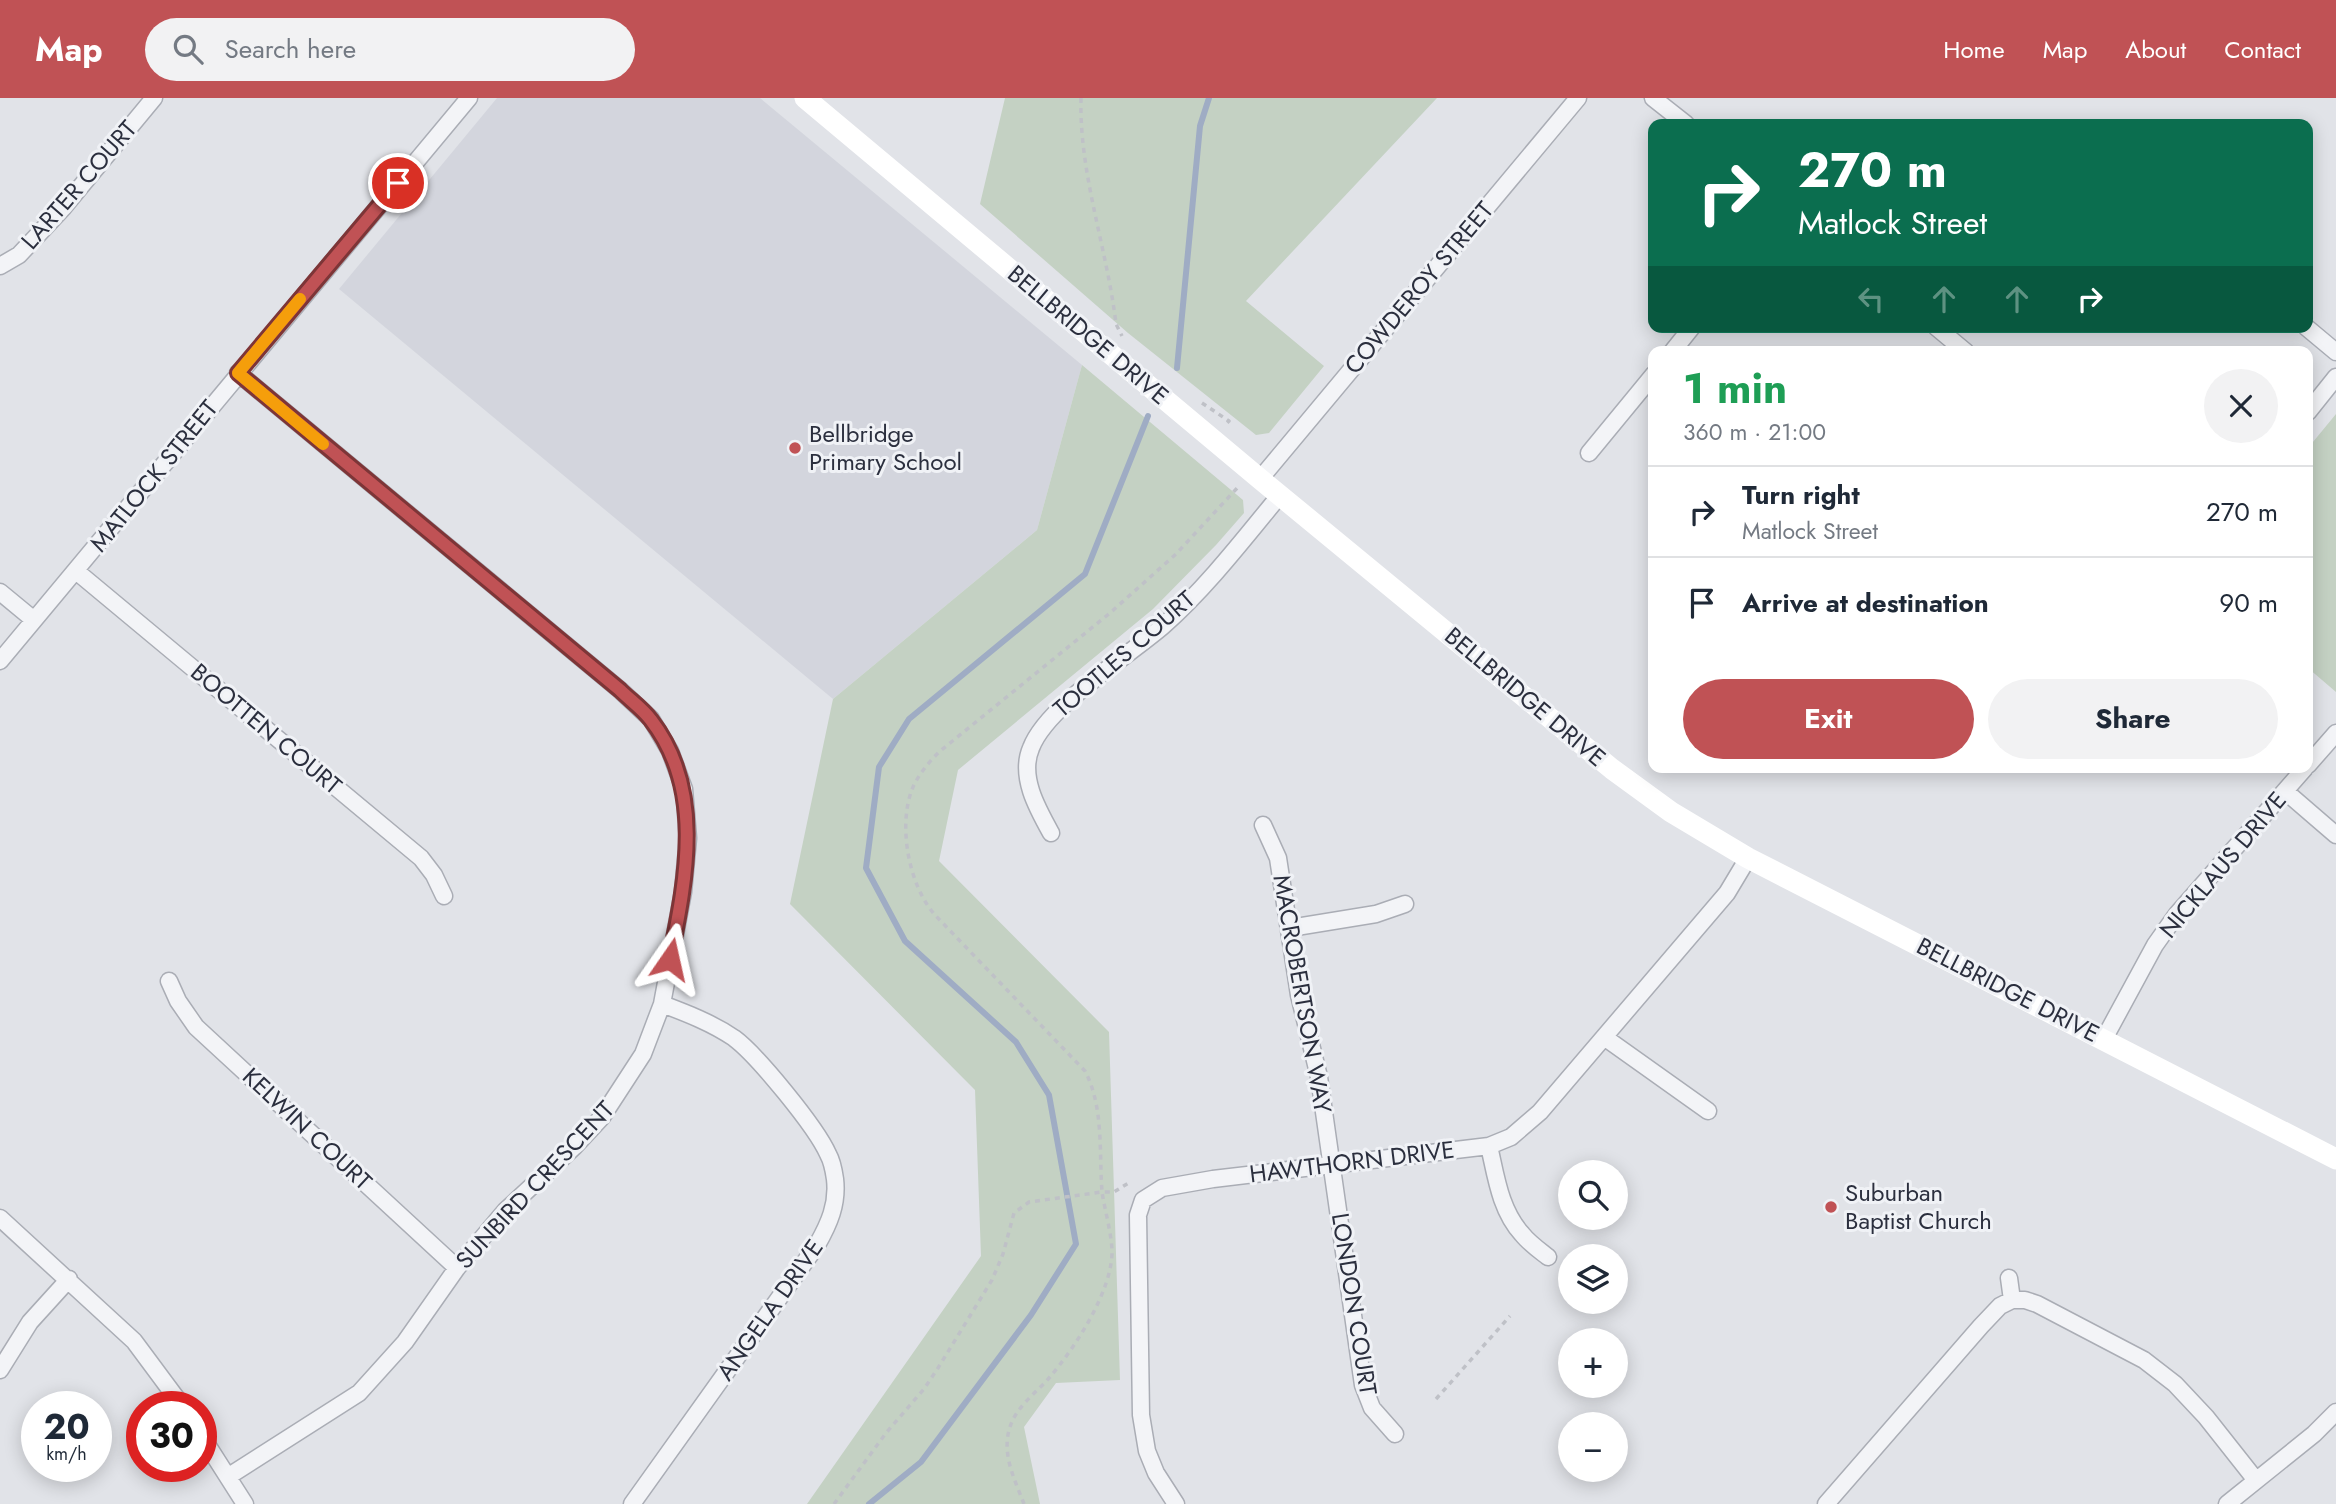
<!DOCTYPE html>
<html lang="en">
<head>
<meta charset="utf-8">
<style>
	:root { --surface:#fff; --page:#f2f2f3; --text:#1f2937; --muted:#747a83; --line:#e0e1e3; --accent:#c05255 }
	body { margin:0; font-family:Jost,sans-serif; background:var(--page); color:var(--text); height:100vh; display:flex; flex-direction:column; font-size:26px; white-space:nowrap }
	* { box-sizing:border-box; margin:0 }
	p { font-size:23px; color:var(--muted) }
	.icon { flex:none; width:38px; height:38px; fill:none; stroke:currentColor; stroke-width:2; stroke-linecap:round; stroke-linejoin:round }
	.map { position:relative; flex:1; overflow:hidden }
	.panel { position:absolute; left:1648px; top:248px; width:665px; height:427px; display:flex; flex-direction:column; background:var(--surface); border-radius:14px; box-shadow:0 4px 18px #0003 }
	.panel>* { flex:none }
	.guide { position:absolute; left:1648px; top:21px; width:665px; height:214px; border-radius:14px; box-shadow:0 4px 18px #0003; background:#0b6e4f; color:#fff; overflow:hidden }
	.controls { position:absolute; left:1558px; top:1062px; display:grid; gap:14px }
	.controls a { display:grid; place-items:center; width:70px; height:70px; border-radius:50%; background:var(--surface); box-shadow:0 4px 18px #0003; font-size:35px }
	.speed { position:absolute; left:21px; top:1293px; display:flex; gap:14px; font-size:35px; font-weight:700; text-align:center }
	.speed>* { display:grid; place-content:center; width:91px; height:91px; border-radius:50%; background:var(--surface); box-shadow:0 4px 18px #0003; line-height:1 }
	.speed small { font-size:18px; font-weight:400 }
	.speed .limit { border:10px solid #d22; background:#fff; color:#111 }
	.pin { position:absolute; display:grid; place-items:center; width:60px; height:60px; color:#fff; margin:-30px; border:4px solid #fff; border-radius:50%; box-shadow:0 2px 7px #0007 }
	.me { position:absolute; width:77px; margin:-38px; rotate:11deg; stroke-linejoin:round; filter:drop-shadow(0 0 5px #0008) }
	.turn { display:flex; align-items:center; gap:24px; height:147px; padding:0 35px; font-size:32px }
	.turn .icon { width:91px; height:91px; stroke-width:2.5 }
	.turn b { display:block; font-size:49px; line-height:60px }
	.lanes { display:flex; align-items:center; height:66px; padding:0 35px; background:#0003; justify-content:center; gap:35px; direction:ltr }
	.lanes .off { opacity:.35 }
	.round { display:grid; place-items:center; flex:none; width:74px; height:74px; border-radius:37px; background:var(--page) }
	.summary { display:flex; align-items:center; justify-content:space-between; height:119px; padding:0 35px }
	h1 { font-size:42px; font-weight:700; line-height:52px; color:#1e9e55 }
	.cta { display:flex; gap:14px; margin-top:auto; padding:14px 35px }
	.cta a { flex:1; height:80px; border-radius:42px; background:var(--accent); color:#fff; font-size:28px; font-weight:700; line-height:80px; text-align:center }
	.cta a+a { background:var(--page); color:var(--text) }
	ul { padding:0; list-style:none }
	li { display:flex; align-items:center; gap:21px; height:91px; padding:0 35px; border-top:2px solid var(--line) }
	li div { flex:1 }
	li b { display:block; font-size:26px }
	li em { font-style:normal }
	header { display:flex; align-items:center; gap:42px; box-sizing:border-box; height:98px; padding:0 35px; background:var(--accent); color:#fff }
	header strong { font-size:33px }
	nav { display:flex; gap:38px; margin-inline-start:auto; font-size:24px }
	.search { width:490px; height:63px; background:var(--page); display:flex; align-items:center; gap:18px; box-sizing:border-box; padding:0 24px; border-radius:38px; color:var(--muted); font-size:26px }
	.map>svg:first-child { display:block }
	.built { fill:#d3d5dd }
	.green { fill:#c4d1c3 }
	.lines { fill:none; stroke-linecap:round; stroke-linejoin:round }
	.stream { stroke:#9facc4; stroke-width:6 }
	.street-casing { stroke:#aaadb5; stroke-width:19 }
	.path { stroke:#bfc1c7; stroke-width:3.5; stroke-dasharray:5 5; stroke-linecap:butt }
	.street { stroke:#f3f4f7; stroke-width:16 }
	.secondary { stroke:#fff; stroke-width:21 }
	.route-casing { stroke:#7d3537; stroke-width:18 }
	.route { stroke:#c05255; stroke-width:12 }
	.slow { stroke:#f59e0b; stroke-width:12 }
	.poi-dot { fill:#c05255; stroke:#f0f2f6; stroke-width:2.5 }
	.labels { text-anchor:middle; stroke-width:6; stroke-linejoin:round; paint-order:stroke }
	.street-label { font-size:24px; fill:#2b2f3e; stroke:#f0f2f6 }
	.poi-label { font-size:24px; fill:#2b2f3e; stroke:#f0f2f6; text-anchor:start }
</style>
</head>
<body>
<header>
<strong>Map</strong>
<div class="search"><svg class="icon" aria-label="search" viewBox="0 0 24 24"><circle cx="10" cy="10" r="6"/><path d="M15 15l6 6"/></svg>Search here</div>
<nav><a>Home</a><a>Map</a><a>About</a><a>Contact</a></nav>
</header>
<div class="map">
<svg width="2336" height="1406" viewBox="0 0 2336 1406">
	<rect width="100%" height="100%" fill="#e1e3e8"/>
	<path class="built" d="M497,0H760L1082,267L1037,432L833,601L339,191Z"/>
	<path class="green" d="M1005,0H1437L1246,203L1324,268L1269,335L1256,337L1128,235L980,106Z
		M1082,267L1243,402L1244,415L1216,447L1153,511L958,672L939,763L1109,934L1120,1282L1056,1285L1024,1329L1040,1406H807L981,1158L975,992L790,806L833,601L1037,432Z
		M2336,316V594L2308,570V350Z"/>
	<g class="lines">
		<path class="stream" d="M1177,270L1200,28L1209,0
			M869,1406L921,1364L1031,1217L1076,1146L1049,997L1016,944L905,843L866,770L879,669L909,621L1085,476L1148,318"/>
		<defs>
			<path id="street" d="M1653,0L1686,26
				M0,168L19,157L63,110L154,0
				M1936,229L1966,254
				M2306,229L2336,254
				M1672,254L1692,229
				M2308,314L2336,279
				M1589,355L1654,276
				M1260,381L1578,0
				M76,473L421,760L434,777L444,798
				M0,494L34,522
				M0,563L469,0
				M2308,667L2336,635
				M2285,693L2336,737
				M1263,727L1278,760L1299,897L1319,979L1363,1287L1372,1310L1395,1336
				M1051,735C1037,710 1019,678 1031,650C1047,608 1127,559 1163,528C1206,490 1243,442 1280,397
				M1290,830L1376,816L1405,806
				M169,883L178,903L196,929L457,1170
				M1604,939L1708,1013
				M2104,941L2155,847L2177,816L2305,670
				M1489,1048C1496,1078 1500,1112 1522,1136C1529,1145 1539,1152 1548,1159
				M0,1120L134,1243L183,1309
				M2009,1180L2012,1202
				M0,1272L30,1224L69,1181
				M201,1337L245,1406
				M229,1378L359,1295L405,1244L457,1170L505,1113L574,1049L602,1019L643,956L662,906L683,794L688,740L684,691L670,653L651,621L620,592L238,275
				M632,1406L817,1147C829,1126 838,1106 835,1081C834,1074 832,1063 828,1056C816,1029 757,957 734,940C712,925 686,915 662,906
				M1176,1406L1156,1375L1147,1353L1141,1317L1138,1117L1143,1102L1162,1090L1213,1081L1489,1048L1511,1039L1540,1014L1727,795L1748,760
				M1826,1406L1981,1228L2000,1208L2012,1202H2025L2037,1206L2144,1262L2175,1286L2206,1319L2255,1381
				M2227,1406L2314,1336L2336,1314"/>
		</defs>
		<use href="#street" class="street-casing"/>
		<path class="path" d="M1081,0C1079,76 1107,150 1116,226L1122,238
			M1202,305L1229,323L1225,327
			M1436,1301L1510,1218
			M834,1406L886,1335L924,1291L938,1270L992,1182L1003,1156L1014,1115L1029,1104L1102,1094C1099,1055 1104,1009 1085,973L935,817C909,788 897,727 913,689C919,676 929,664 939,654L1110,515L1176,456L1239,388
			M1024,1406C1015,1382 1001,1356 1010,1329C1016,1309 1036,1295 1049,1280C1075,1250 1113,1192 1112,1152C1111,1133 1105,1113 1102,1094H1114L1130,1084"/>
		<use href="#street" class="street"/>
		<path class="secondary" d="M805,0L1260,381L1612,671L1671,714L1748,760L2336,1061"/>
	</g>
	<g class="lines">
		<defs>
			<path id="route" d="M398,85L238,275L620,592C630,602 643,611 651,622C705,692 686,781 670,861"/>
		</defs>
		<use href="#route" class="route-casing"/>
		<use href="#route" class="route"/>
		<path class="slow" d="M300,201L238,275L323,346"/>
	</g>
	<g class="poi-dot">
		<circle cx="795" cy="350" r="7"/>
		<circle cx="1831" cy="1109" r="7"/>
	</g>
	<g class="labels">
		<g class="street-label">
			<text transform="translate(79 87) rotate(-49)" y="8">LARTER COURT</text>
			<text transform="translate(1419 190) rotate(-50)" y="8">COWDEROY STREET</text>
			<text transform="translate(1088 237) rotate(40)" y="8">BELLBRIDGE DRIVE</text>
			<text transform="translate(154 378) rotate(-51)" y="8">MATLOCK STREET</text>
			<text transform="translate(1124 556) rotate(-41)" y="8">TOOTLES COURT</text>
			<text transform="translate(1525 599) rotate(40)" y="8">BELLBRIDGE DRIVE</text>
			<text transform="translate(266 631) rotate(40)" y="8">BOOTTEN COURT</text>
			<text transform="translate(2223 767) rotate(-50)" y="8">NICKLAUS DRIVE</text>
			<text transform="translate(2008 892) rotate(27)" y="8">BELLBRIDGE DRIVE</text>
			<text transform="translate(1302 896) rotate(80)" y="8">MACROBERTSON WAY</text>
			<text transform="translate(307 1031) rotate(43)" y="8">KELWIN COURT</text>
			<text transform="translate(1352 1064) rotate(-7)" y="8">HAWTHORN DRIVE</text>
			<text transform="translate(535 1087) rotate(-47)" y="8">SUNBIRD CRESCENT</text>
			<text transform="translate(1354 1206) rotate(81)" y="8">LONDON COURT</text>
			<text transform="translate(770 1212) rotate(-55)" y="8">ANGELA DRIVE</text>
		</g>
		<g class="poi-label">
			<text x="809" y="344">Bellbridge<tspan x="809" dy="28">Primary School</tspan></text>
			<text x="1845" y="1103">Suburban<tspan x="1845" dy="28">Baptist Church</tspan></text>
		</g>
	</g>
</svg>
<div class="controls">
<a><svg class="icon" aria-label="search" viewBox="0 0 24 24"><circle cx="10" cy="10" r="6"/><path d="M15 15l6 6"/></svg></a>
<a><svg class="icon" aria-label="layers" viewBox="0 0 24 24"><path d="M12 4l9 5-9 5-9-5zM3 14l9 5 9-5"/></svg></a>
<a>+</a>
<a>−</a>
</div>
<div class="speed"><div>20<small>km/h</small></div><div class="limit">30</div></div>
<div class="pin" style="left:398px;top:85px;background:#d93025"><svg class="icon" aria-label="arrive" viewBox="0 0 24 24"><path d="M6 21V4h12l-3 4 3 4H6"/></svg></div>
<svg class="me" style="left:670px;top:861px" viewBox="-20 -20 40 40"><path d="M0-17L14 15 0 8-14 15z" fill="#c05255" stroke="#fff" stroke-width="4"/></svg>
<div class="guide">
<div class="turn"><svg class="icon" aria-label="right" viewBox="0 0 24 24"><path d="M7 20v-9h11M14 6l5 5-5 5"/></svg><div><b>270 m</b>Matlock Street</div></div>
<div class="lanes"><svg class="icon off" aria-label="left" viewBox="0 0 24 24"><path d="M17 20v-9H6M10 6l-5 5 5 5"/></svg><svg class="icon off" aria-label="ahead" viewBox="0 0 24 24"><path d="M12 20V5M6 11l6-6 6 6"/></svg><svg class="icon off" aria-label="ahead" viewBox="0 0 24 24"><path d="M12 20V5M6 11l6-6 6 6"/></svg><svg class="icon" aria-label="right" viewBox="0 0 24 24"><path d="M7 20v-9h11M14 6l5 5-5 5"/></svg></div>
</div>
<section class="panel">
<div class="summary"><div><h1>1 min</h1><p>360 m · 21:00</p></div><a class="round"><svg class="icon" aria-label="close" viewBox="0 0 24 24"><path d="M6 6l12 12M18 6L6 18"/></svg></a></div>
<ul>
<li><svg class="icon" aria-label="right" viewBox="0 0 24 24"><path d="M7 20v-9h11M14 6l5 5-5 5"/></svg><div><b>Turn right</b><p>Matlock Street</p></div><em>270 m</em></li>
<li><svg class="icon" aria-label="arrive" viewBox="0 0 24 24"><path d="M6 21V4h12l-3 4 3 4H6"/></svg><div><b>Arrive at destination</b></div><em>90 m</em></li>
</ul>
<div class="cta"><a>Exit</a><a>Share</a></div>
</section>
</div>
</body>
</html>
